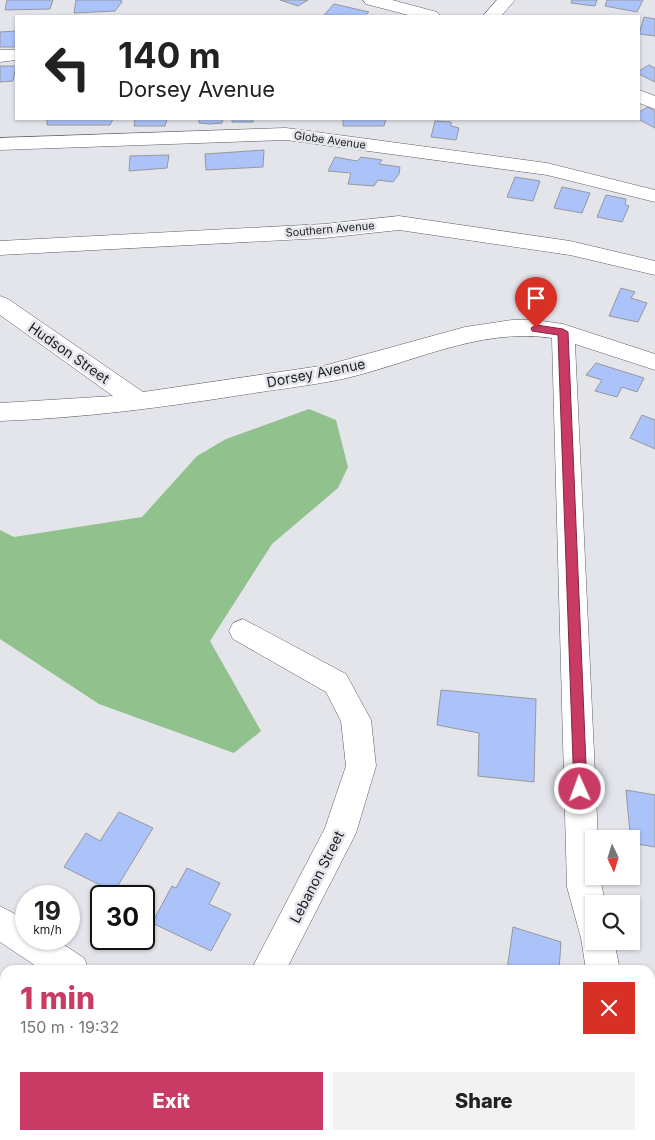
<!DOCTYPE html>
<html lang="en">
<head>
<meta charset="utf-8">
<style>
	:root { --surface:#fff; --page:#f2f2f2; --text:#222; --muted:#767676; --accent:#c93b65 }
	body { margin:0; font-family:Inter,sans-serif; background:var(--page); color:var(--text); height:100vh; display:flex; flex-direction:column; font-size:19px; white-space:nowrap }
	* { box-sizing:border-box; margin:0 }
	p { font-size:16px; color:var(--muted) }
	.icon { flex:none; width:28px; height:28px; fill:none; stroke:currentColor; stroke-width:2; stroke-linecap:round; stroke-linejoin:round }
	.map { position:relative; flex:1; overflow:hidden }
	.sheet { position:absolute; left:0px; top:965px; width:655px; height:175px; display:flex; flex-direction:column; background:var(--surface); border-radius:15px 15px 0 0; box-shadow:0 1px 4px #0004 }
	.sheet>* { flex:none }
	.top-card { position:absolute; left:15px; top:15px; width:625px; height:105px; border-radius:0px; box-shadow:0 1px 4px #0004; background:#fff; color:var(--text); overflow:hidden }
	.needle { width:32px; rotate:176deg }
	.fabs { position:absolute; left:585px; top:830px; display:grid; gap:10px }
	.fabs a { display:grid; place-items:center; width:55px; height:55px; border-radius:0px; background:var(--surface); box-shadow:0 1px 4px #0004; font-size:25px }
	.speed { position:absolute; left:15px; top:885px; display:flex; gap:10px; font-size:25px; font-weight:700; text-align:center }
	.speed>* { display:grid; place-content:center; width:65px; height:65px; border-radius:50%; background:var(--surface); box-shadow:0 1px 4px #0004; line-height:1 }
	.speed small { font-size:12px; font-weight:400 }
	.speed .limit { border:2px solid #111; border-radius:8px; background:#fff; color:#111 }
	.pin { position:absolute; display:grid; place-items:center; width:42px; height:42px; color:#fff; margin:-51px -21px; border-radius:50% 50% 50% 0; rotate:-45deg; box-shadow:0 0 5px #0007 }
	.pin .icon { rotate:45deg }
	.me { position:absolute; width:55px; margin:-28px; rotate:358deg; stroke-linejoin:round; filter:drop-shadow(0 0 4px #0008) }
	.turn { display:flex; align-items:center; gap:18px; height:105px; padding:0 20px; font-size:22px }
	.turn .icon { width:65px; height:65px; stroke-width:2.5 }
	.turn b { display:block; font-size:35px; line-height:42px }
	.round { display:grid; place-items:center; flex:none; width:52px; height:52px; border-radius:0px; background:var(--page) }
	.head { display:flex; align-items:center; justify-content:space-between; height:85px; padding:0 20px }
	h1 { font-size:30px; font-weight:800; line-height:38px; color:var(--accent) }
	.button { display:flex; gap:10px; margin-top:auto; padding:10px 20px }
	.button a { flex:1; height:58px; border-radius:0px; background:var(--accent); color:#fff; font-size:20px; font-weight:800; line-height:58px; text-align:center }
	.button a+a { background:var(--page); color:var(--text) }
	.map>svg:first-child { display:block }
	.green { fill:#91c18d }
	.building { fill:#abc3f9; stroke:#96989d }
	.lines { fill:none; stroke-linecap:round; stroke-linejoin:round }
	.minor-casing { stroke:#5b5e62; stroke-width:1 }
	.minor { fill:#fff; fill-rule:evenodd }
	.route { fill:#c93b65; stroke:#832642 }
	.labels { text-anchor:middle; stroke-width:5; stroke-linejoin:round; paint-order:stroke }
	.far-street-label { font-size:11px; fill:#1c1d1f; stroke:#e3e5eb }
	.street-label { font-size:14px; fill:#1c1d1f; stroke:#e3e5eb }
</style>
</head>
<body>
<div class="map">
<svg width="655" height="1140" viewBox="0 0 655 1140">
	<rect width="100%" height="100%" fill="#e3e5eb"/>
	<path class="green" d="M309,409L336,420L348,467L338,488L272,544L210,641L261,731L234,753L99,704L0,639V530L14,537L142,517L197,456L226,439Z"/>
	<path class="building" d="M7,0H53L50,9L5,10Z
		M76,0H121L122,2L115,11L74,13Z
		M280,0H308L298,6Z
		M572,0H597L595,6L571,3Z
		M607,0H643L637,12L605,6Z
		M334,4L369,12L364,16L324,15Z
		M644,17L655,19V36L639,34Z
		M16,31L15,47H0V32Z
		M649,65L655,68V82L639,74V71Z
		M0,66H16L13,81L0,82Z
		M648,107L655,111V128L638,119L639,112Z
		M47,119H113L110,125H47Z
		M135,119H167L165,126H134Z
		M190,119H223L222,123L210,124L199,123V119Z
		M232,119H253V122H232Z
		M343,119H386L384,126H343Z
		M435,121L451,122V126L459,128L456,140L431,137Z
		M264,150L263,167L206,170L205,154Z
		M169,155L167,168L129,171L130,156Z
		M335,157L357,161L361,157L382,160L379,164L400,167L399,174L393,182L378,180L374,186L348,184L351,173L328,171Z
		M515,177L540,181L533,201L507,197Z
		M562,187L590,193L582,213L554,208Z
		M606,195L626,199L625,204L629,206L622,222L597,217Z
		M621,288L635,292L631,298L647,303L638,322L609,316Z
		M596,363L644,378L637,392L622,387L617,397L595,391L602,380L586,375Z
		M642,415L655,420V449L630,438Z
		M441,690L536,699L534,782L478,776L479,733L437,725Z
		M626,790L655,795V847L631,843Z
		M119,812L153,828L114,892L64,867L86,833L100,841Z
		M187,868L220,883L209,904L231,914L211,951L152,923L172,886L176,888Z
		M513,927L561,942L559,970H507Z
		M298,1135H361L360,1140H296Z"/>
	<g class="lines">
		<defs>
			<path id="minor" d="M363,0H392L437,12L440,16H412L366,4Z
				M497,0H515L501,16H483Z
				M0,50H16V60L0,62Z
				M639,90L655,96V109L639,103Z
				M286,128L547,163L655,190V202L547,175L286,140L0,150V138Z
				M399,216L570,241L655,261V275L570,255L399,230L324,238L0,255V241L324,224Z
				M0,296L8,299L143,392L327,365L465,327L512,320H535L563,324L655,354V370L575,344L598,839H594V876H600L605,904H594V941H614L620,970H586L581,938L567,887L552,338C477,327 409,365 338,380C308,386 278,389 248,394C166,407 84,418 0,421V403L113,396L0,315Z
				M243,619L346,674L371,720L376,766L356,833L286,970H251L325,828L346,766L341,721L326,692L233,639L229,631L233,623Z
				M0,906L26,920V939H55L84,958L89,970H42L0,942Z
				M650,1120L655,1124V1140H623L622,1135H650Z
				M174,1135H212L210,1140H172Z"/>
		</defs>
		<use href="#minor" class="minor-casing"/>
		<use href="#minor" class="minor"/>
	</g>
	<path class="route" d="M536,325L563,329L568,332L587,789L585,793L580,795L576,793L574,789L558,335L532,331L531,328Z"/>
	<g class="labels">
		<g class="far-street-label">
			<text transform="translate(330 140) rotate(8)" y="4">Globe Avenue</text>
			<text transform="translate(330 229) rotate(-5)" y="4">Southern Avenue</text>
		</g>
		<g class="street-label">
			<text transform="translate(69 353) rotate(35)" y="5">Hudson Street</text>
			<text transform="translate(316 373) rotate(-11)" y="5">Dorsey Avenue</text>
			<text transform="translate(317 877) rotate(-63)" y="5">Lebanon Street</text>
		</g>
	</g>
</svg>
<div class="fabs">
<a><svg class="needle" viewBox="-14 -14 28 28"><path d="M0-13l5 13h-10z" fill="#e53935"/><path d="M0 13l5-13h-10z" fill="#767676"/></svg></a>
<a><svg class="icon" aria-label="search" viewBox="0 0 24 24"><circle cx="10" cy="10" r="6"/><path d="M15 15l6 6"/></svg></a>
</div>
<div class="speed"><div>19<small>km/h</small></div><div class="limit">30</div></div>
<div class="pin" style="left:536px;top:328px;background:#d93025"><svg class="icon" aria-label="arrive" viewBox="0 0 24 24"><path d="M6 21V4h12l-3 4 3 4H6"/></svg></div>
<svg class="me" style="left:580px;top:789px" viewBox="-20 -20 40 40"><circle r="17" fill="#c93b65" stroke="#fff" stroke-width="3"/><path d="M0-11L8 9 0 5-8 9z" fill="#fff"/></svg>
<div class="top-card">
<div class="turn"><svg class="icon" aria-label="left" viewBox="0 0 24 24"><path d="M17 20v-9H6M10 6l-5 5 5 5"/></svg><div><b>140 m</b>Dorsey Avenue</div></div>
</div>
<section class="sheet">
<div class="head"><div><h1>1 min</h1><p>150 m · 19:32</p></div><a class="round" style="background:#d93025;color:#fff"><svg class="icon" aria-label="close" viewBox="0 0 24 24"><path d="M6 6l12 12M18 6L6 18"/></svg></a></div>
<div class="button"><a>Exit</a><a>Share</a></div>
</section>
</div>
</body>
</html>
